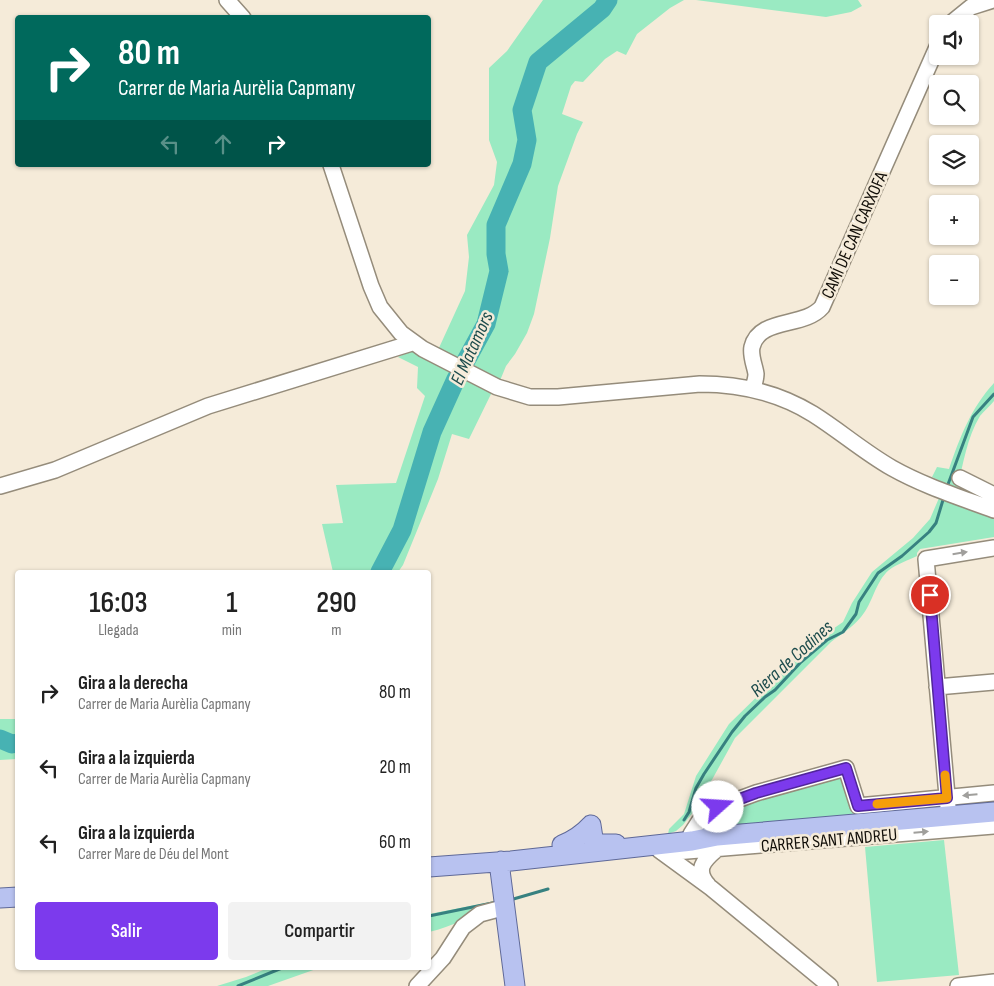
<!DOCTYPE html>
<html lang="es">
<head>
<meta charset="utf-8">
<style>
	:root { --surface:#fff; --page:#f2f2f2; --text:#222; --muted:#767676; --accent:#7c3aed }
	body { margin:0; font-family:"Sofia Sans Condensed",sans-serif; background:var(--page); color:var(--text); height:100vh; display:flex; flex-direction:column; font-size:19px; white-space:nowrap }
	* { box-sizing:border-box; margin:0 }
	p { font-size:16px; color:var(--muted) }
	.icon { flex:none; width:28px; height:28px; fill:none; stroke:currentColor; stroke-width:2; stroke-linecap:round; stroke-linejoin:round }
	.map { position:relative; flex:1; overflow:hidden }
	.side { position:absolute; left:15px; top:570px; width:416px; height:400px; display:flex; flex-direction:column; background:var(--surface); border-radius:5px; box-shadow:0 1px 4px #0004 }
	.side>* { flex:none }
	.banner { position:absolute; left:15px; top:15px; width:416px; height:152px; border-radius:5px; box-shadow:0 1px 4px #0004; background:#00695c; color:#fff; overflow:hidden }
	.fabs { position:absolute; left:929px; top:15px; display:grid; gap:10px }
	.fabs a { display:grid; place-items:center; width:50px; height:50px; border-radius:5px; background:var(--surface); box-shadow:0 1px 4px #0004; font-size:25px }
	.pin { position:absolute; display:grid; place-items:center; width:42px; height:42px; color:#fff; margin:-21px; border:2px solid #fff; border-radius:50%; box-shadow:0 1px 5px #0007 }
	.me { position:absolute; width:55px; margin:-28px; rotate:71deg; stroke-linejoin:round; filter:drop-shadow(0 0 4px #0008) }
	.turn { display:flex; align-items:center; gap:18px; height:105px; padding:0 20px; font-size:22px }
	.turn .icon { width:65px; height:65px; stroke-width:2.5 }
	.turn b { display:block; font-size:35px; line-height:42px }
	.lanes { display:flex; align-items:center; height:48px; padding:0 20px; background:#0003; justify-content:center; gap:25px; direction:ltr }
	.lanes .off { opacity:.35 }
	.eta { display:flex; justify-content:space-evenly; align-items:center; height:85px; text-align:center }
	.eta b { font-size:30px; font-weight:600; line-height:35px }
	.button { display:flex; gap:10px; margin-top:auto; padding:10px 20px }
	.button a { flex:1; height:58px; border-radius:5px; background:var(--accent); color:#fff; font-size:20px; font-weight:600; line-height:58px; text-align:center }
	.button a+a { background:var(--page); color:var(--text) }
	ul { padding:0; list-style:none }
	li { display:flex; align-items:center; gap:15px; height:75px; padding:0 20px }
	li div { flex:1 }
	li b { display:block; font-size:19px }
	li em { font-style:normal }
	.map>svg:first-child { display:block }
	.green { fill:#9aeac2 }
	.water { fill:#47b2b3; stroke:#378180 }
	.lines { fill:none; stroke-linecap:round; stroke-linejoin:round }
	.stream { stroke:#378180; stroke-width:3 }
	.river { stroke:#47b2b3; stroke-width:19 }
	.minor-casing { stroke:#958c7b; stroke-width:18 }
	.major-casing { stroke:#5f6998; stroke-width:21 }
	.minor { stroke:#fff; stroke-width:15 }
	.major { stroke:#b8c2f0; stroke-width:19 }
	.oneway { fill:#a09f9c }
	.route-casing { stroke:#51269a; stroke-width:12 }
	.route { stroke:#7c3aed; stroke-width:9 }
	.slow { stroke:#f59e0b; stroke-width:9 }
	.labels { text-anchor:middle; stroke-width:5; stroke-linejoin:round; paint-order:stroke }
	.street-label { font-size:18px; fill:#110e08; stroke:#f5ebd9 }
	.water-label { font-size:19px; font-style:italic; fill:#1c4b4c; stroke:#f5ebd9 }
</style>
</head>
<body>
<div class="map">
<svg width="994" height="986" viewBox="0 0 994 986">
	<rect width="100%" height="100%" fill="#f5ebd9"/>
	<path class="green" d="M543,0H684L670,8L637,34L626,55L617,51L605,59L583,82L575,81L571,86L562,114L583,122L577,134L558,186L550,238L534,314L527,333L515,354L506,366L499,383L438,350L465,291L469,257L467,235L494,185L497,162L489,140V68L507,51Z
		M696,0H858L862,6L851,12L826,17Z
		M411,351L492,392L469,439L452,434L438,479L403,565L398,572H333L322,524L343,523L336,485L396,483L425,396L417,388L418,367L398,357Z
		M994,383V401C990,406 984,411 980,416C967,437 963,465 957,489L932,477L937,467L949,469C960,437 971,408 994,383Z
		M939,498L994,517V537L920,549L917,553V556C909,560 897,564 889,570C875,582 873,603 861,617C853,627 841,634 831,642L735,738L697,807L683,825L676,831L668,834L669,829L684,814L696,776L729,724L811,644L843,622L852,603L872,572L913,538L930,519Z
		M0,719H17V759L0,760Z
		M840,775L851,811L927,804L928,811L703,829L705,823L736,805Z
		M944,840L959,975L877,982L865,847Z
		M496,901L498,907C474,913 453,927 429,932V914Z
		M268,968H319L268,986H217L246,977Z"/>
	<path class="water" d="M496,254L508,272L502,277H497L491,274L496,265Z"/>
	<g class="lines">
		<path class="stream" d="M947,487L973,417L994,394
			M684,820L689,812L696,788L704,774L732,732L745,716L765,697L775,690L801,662L827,640L843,632L856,614L859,602L878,573L902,556L929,532L936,523L943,500
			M510,900L548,889
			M429,916L497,902
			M238,986L282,968"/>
		<path class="river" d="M380,572L402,530L432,432L456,379L486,324L499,271L496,254V225L522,164L527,140L522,110L538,62L602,9L608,0
			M0,739L12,744L18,743"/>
		<defs>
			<path id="minor" d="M227,0L243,18
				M950,24L971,7L993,0
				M331,165L371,286L380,307L401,333L423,349L497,387L530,397H558L700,384C740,384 779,393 813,414C840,431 864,452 892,468C924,486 959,497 994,510
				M753,389C754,384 756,379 756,374C755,366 750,356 752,347C759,317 804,328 822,307L938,45
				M960,478L994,495
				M0,486L55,470L208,406L412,343
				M937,687L994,682
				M948,807L926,559L994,548
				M691,834L700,820L718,807L756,793L846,768L858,806L994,793
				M659,850L711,888L830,986
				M663,853L994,826
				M708,885C695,870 703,861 716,850
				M417,986L443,958L463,927L480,914L506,907
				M958,986L994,982"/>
			<path id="major" d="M591,825L593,838L598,844H616
				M562,845C574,840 582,835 591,825
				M501,861L502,866L500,870L515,986
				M429,867L511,861L692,841L717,836L994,812
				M0,898L18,897"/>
		</defs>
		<use href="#minor" class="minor-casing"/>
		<use href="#major" class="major-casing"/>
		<use href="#minor" class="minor"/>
		<use href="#major" class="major"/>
	</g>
	<defs><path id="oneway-solid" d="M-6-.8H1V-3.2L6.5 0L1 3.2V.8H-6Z" transform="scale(1.25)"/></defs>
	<g class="oneway">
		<use href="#oneway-solid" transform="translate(960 553) rotate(-9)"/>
		<use href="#oneway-solid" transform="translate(970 795) rotate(175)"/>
		<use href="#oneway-solid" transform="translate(921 832) rotate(-5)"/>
	</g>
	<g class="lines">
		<defs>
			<path id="route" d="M718,807L756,793L846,768L858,806L947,798L930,595"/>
		</defs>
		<use href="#route" class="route-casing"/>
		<use href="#route" class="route"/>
		<path class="slow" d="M877,804L947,798L945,775"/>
	</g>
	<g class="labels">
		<g class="street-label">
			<text transform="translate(854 235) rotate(-66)" y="6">CAMÍ DE CAN CARXOFA</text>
			<text transform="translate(829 840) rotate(-5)" y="6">CARRER SANT ANDREU</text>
		</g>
		<g class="water-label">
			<text transform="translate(471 348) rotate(-66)" y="7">El Matamors</text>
			<text transform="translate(791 658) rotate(-42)" y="7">Riera de Codines</text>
		</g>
	</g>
</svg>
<div class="fabs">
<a><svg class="icon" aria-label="sound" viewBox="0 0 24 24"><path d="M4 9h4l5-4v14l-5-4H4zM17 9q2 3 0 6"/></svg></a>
<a><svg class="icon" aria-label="search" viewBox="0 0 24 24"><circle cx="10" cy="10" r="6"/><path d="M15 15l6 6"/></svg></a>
<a><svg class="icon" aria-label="layers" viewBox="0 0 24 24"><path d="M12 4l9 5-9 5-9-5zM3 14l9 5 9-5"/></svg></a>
<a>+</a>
<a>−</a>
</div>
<div class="pin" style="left:930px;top:595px;background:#d93025"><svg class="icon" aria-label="arrive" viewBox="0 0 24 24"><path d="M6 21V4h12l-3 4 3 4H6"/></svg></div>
<svg class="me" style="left:718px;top:807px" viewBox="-20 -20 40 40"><circle r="19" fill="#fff"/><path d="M0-13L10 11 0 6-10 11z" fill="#7c3aed"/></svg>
<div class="banner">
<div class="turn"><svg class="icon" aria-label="right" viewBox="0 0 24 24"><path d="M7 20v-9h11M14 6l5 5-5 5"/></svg><div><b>80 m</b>Carrer de Maria Aurèlia Capmany</div></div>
<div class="lanes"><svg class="icon off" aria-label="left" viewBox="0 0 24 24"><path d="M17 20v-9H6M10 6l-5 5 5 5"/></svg><svg class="icon off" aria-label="ahead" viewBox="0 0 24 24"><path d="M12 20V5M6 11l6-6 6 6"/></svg><svg class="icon" aria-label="right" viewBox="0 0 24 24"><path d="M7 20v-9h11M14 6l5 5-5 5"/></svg></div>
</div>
<section class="side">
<div class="eta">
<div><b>16:03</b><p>Llegada</p></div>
<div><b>1</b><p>min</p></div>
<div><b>290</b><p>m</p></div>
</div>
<ul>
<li><svg class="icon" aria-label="right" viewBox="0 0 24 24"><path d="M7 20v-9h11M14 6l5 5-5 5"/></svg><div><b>Gira a la derecha</b><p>Carrer de Maria Aurèlia Capmany</p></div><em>80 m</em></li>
<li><svg class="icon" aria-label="left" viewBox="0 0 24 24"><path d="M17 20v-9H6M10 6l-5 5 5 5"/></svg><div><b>Gira a la izquierda</b><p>Carrer de Maria Aurèlia Capmany</p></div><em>20 m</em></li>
<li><svg class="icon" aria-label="left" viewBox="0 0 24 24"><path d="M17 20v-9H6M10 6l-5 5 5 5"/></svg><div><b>Gira a la izquierda</b><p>Carrer Mare de Déu del Mont</p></div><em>60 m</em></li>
</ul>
<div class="button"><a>Salir</a><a>Compartir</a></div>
</section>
</div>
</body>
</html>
